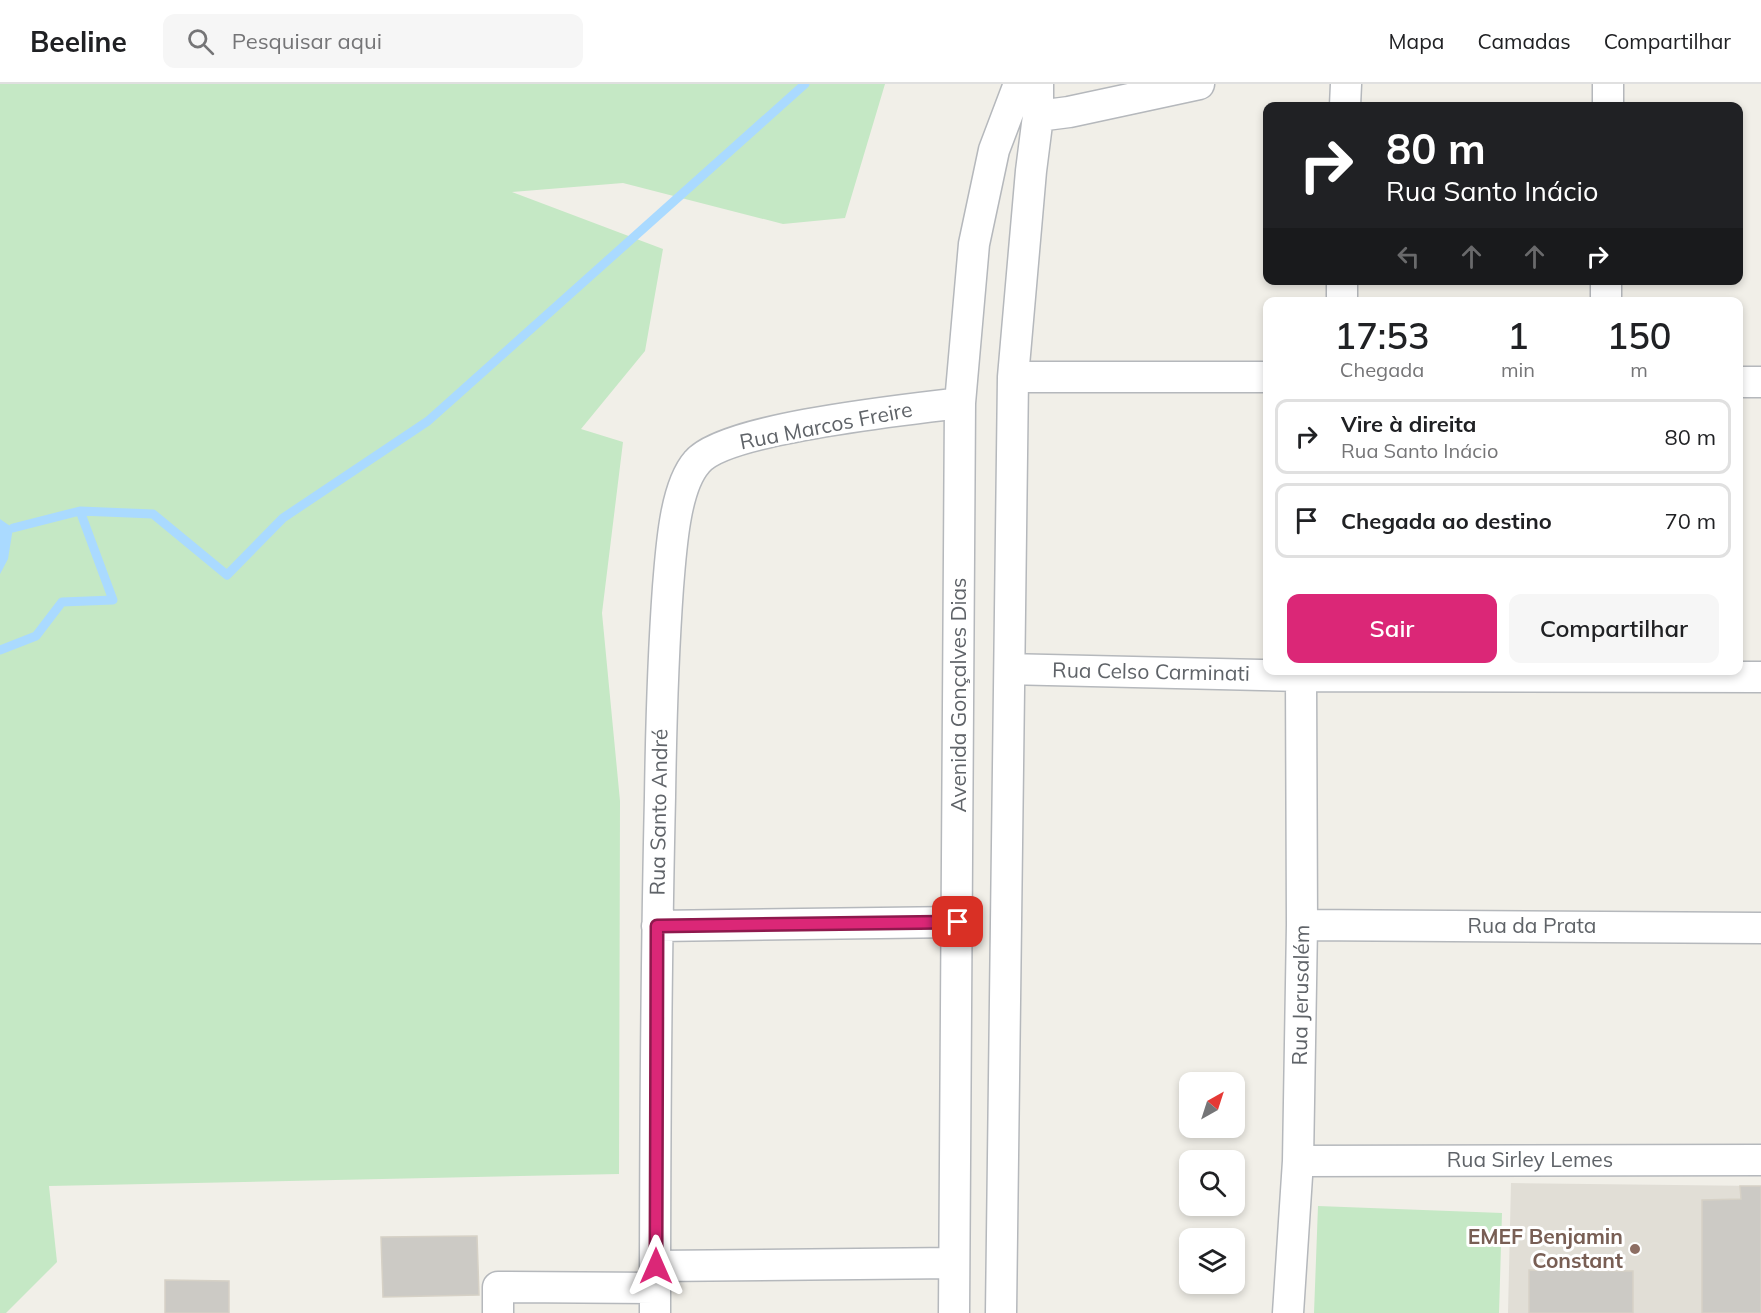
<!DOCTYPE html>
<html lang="pt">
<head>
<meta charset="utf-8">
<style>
	:root { --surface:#fff; --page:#f6f6f6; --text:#202124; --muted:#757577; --line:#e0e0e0; --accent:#db2777 }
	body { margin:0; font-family:Mulish,sans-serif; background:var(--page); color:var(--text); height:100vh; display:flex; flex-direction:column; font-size:22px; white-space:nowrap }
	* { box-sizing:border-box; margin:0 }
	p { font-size:20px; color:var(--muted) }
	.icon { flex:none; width:33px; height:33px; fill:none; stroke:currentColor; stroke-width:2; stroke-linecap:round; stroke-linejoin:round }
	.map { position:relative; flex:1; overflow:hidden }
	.side { position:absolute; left:1263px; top:213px; width:480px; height:378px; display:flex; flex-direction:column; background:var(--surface); border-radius:12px; box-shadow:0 3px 9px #0003 }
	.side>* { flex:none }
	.hud { position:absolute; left:1263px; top:18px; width:480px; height:183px; border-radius:12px; box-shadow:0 3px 9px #0003; background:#202124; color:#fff; overflow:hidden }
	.needle { width:39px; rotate:39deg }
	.controls { position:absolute; left:1179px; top:988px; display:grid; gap:12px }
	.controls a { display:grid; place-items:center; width:66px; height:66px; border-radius:12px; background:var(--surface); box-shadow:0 3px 9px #0003; font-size:30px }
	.pin { position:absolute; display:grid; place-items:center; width:51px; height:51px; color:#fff; margin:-26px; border-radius:12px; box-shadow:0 3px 9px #0006 }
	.me { position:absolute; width:66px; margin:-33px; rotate:0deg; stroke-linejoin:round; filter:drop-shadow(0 0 4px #0008) }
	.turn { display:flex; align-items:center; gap:21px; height:126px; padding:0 24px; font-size:27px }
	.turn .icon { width:78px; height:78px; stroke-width:2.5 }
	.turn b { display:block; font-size:42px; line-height:51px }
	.lanes { display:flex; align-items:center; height:57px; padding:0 24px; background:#0003; justify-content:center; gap:30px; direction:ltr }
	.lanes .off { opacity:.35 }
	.eta { display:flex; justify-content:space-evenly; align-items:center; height:102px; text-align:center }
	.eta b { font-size:36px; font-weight:600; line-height:42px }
	.button { display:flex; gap:12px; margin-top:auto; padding:12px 24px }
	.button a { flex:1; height:69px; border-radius:12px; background:var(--accent); color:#fff; font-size:24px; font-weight:600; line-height:69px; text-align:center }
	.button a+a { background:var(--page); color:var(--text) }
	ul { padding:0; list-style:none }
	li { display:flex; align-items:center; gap:18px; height:75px; margin:0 12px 9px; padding:0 12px; border:3px solid var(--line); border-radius:12px }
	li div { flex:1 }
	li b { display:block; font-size:22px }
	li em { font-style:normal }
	header { display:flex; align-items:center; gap:36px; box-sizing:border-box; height:84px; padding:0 30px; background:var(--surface); border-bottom:2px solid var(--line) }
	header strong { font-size:28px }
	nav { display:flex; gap:33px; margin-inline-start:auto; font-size:21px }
	.search { width:420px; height:54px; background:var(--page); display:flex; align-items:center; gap:15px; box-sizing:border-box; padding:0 21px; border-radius:12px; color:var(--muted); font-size:22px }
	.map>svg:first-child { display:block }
	.education { fill:#e1ded6 }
	.green { fill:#c5e8c5 }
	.water { fill:#aadaff }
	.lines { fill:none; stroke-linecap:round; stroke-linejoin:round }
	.stream { stroke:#aadaff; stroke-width:9 }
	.building { fill:#cccac5; stroke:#d6d1c6; stroke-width:1.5 }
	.minor-casing { stroke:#b5b8bc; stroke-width:33 }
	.minor { stroke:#fff; stroke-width:30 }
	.route-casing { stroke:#8e194d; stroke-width:15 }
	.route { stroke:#db2777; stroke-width:10 }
	.education-dot { fill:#8d6e63; stroke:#fff; stroke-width:2 }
	.labels { text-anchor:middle; stroke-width:6; stroke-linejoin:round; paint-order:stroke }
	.street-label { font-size:21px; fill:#5f6368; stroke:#fff }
	.education-label { font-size:21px; font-weight:bold; fill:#785e54; stroke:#fff; text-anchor:end }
</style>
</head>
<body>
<header>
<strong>Beeline</strong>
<div class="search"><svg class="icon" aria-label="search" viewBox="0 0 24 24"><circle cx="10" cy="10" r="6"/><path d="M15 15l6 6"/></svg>Pesquisar aqui</div>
<nav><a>Mapa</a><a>Camadas</a><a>Compartilhar</a></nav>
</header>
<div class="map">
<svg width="1761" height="1229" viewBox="0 0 1761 1229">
	<rect width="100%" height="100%" fill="#f1efe8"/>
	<path class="education" d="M1511,1099L1761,1102V1229H1508Z"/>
	<path class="green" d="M0,0H885L845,134L783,140L623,99L512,108L663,165L645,267L581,345L623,358L602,529L620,717L619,1090L49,1102L57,1178L6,1229H0Z
		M1318,1122L1502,1129L1499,1229H1314Z"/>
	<path class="water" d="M0,435L13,444L8,475L0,490Z"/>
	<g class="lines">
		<path class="stream" d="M13,444L80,427L153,430L227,491L283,434L428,337L805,0
			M0,566L36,552L62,518L113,516L80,427"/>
	</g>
	<path class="building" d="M1740,1102H1761V1229H1702V1116L1741,1115Z
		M477,1152L479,1211L383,1213L381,1153Z
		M1529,1186L1633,1187V1229H1529Z
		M165,1196L229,1197V1229H165Z"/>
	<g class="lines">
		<defs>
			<path id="minor" d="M1345,22L1346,0
				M1608,22V0
				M1038,32L1069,28L1199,0
				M1342,218V196
				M1606,218V196
				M1013,293H1268
				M1738,298H1761
				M1010,585L1301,592L1761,593
				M1302,841L1761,844
				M657,842L958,838
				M1298,1077L1761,1076
				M656,1182L954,1179
				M498,1229V1203L655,1204
				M655,1229C655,1057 656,885 660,713C661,643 663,573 668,503C671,469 674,404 697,378C725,344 911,325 960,319
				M954,1229L960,319L974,160L994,66L1019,0
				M1001,1229L1013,293L1031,87L1038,32V0
				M1288,1229L1298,1077L1302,841L1301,592"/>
		</defs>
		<use href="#minor" class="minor-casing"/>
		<use href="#minor" class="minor"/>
	</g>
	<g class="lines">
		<defs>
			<path id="route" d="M656,1182L657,842L958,838"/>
		</defs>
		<use href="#route" class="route-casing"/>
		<use href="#route" class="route"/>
	</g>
	<circle class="education-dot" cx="1635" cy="1165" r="6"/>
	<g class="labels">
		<g class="street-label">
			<text transform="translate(826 342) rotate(-11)" y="7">Rua Marcos Freire</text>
			<text transform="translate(1151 588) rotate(1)" y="7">Rua Celso Carminati</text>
			<text transform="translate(959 611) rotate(-90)" y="7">Avenida Gonçalves Dias</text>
			<text transform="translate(659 728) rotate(-89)" y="7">Rua Santo André</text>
			<text x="1532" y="849">Rua da Prata</text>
			<text transform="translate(1301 911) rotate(-89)" y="7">Rua Jerusalém</text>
			<text x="1530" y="1083">Rua Sirley Lemes</text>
		</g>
		<g class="education-label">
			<text x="1623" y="1160">EMEF Benjamin<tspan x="1623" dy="24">Constant</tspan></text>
		</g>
	</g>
</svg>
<div class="controls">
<a><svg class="needle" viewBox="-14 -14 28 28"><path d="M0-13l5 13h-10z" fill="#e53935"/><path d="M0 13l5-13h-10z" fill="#757577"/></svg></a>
<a><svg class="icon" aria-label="search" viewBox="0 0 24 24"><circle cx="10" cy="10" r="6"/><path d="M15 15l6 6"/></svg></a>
<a><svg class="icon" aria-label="layers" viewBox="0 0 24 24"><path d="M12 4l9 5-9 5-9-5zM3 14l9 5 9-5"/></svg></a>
</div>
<div class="pin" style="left:958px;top:838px;background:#d93025"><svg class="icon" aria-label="arrive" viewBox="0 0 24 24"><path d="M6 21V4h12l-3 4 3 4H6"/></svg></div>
<svg class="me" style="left:656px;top:1182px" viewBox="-20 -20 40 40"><path d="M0-17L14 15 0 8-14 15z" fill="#db2777" stroke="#fff" stroke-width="4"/></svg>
<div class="hud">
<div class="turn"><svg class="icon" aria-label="right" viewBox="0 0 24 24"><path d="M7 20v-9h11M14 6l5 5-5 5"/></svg><div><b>80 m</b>Rua Santo Inácio</div></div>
<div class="lanes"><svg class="icon off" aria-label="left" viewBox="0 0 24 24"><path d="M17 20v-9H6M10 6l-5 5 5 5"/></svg><svg class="icon off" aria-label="ahead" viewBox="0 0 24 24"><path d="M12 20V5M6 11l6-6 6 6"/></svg><svg class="icon off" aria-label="ahead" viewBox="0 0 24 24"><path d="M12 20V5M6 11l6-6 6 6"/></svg><svg class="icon" aria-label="right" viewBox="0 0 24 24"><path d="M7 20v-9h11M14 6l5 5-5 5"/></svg></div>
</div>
<section class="side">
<div class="eta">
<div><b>17:53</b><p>Chegada</p></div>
<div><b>1</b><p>min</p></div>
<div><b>150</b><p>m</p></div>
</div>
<ul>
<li><svg class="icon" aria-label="right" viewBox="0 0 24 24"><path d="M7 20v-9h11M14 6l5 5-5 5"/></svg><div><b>Vire à direita</b><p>Rua Santo Inácio</p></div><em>80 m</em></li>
<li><svg class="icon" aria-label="arrive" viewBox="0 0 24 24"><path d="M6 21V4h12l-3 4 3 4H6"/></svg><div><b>Chegada ao destino</b></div><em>70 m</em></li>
</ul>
<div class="button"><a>Sair</a><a>Compartilhar</a></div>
</section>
</div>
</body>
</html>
